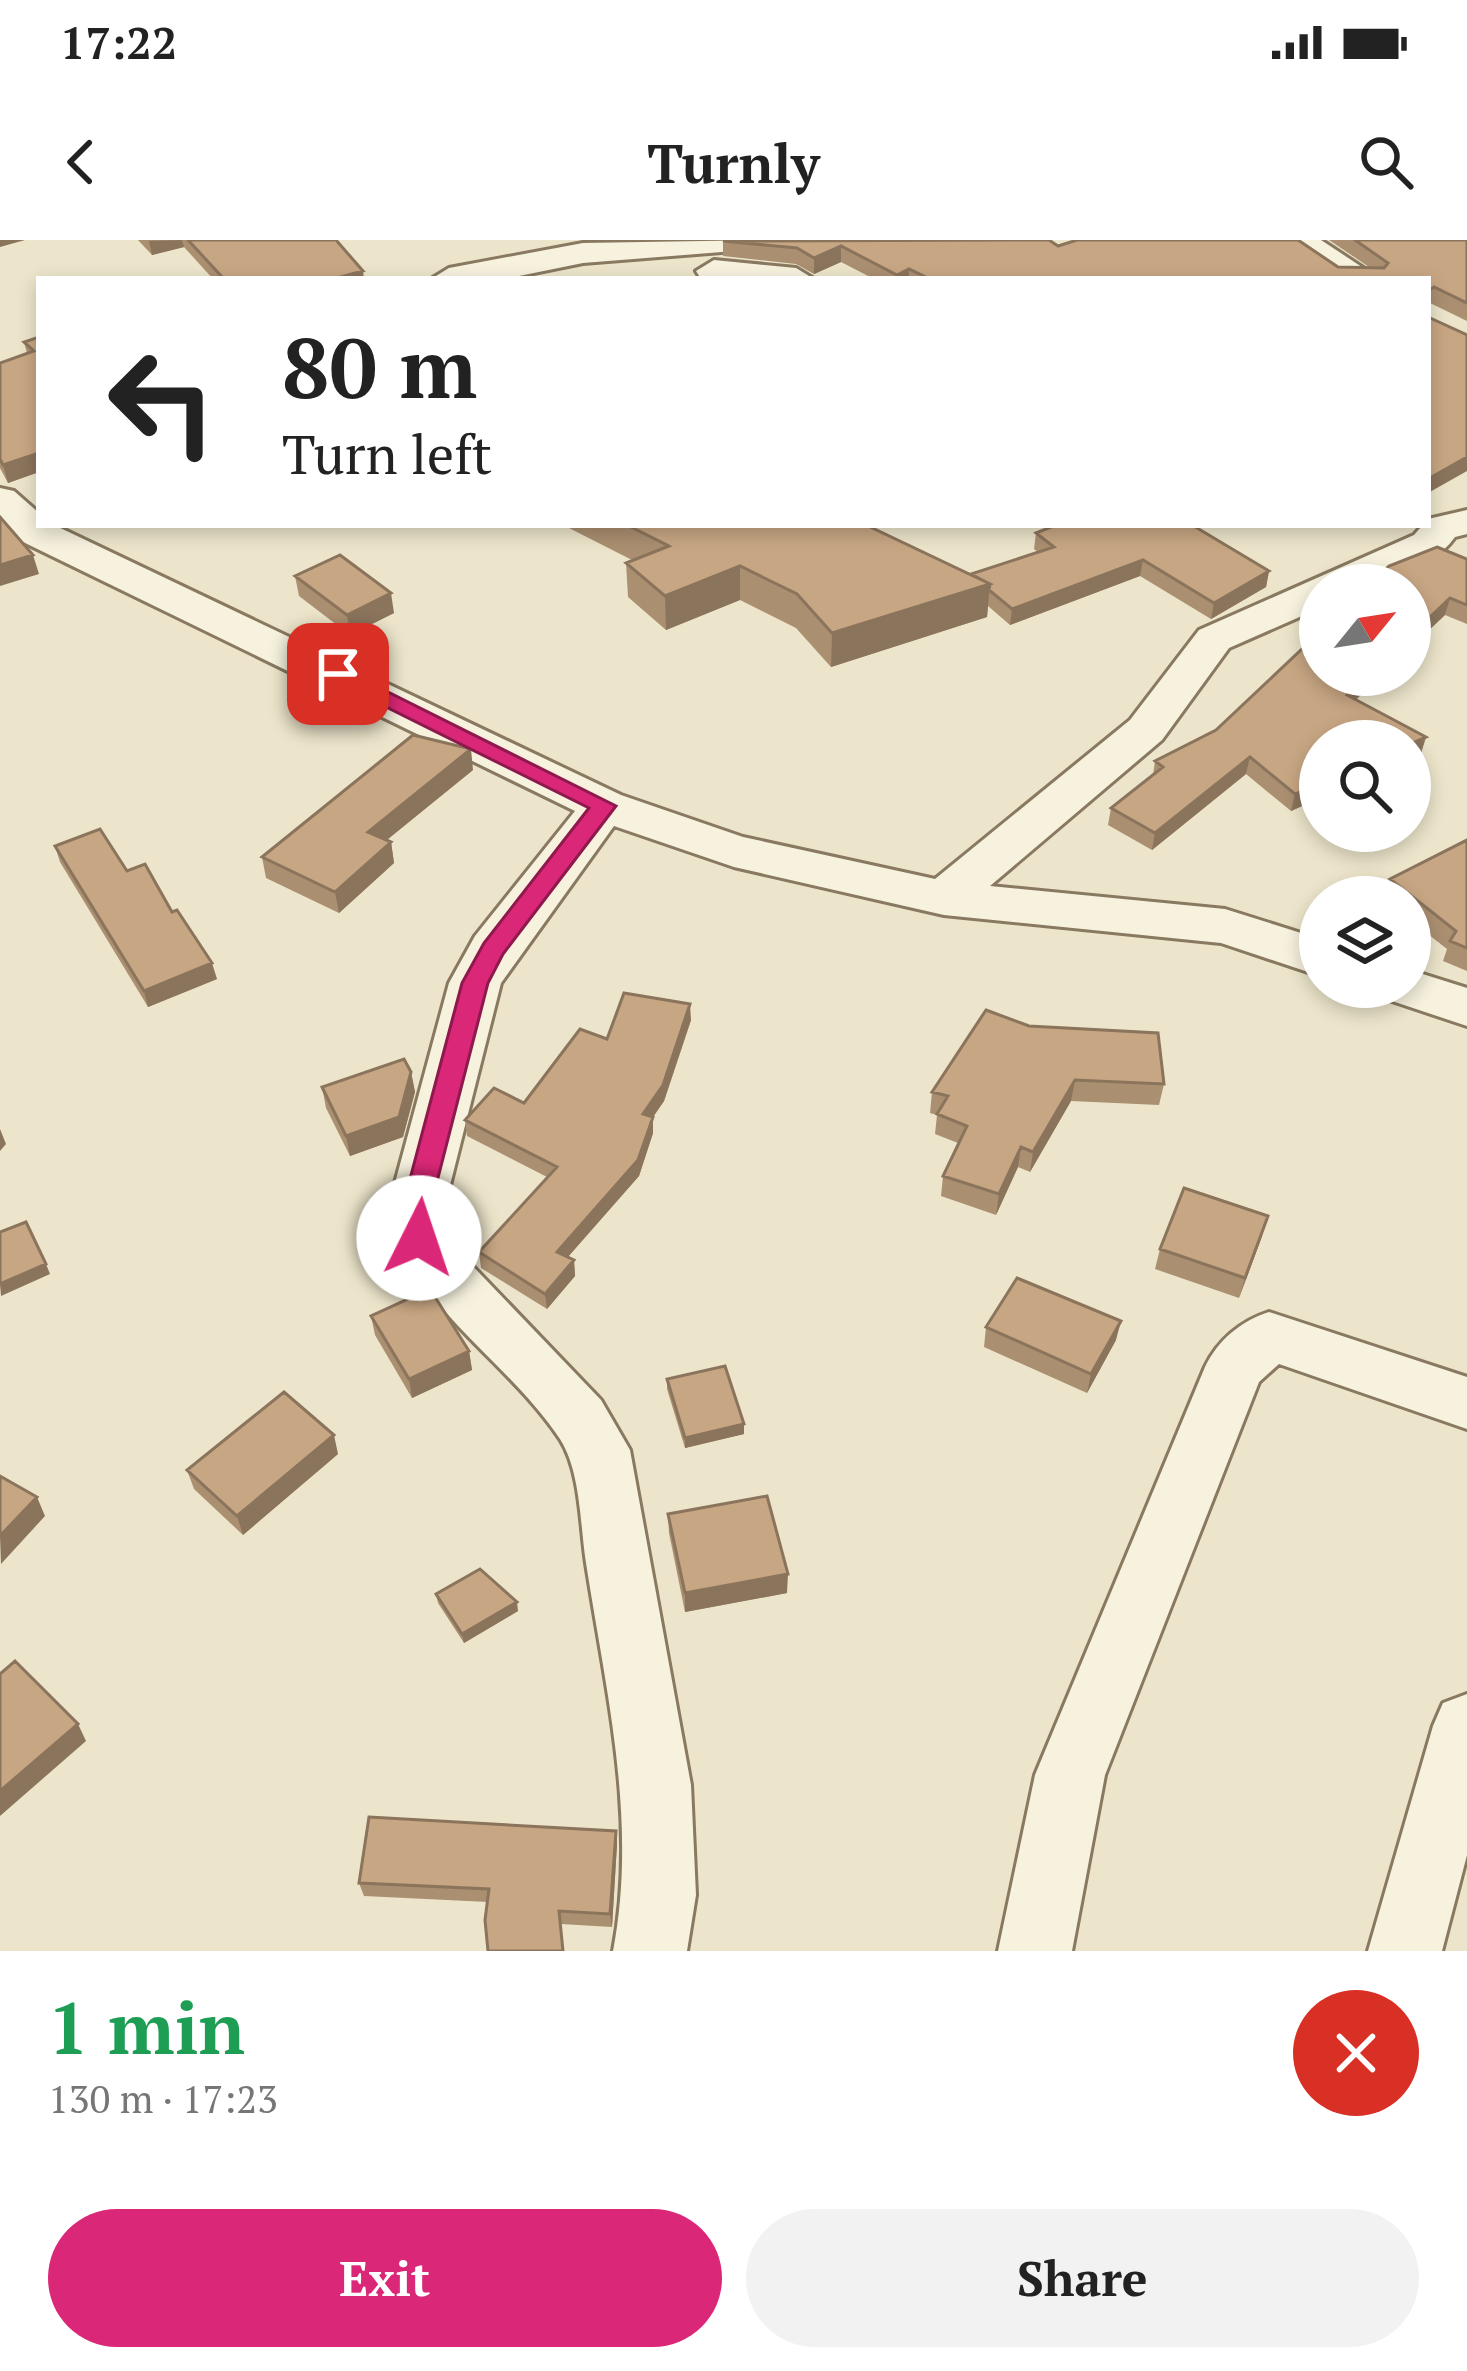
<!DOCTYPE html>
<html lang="en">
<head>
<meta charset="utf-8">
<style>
	:root { --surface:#fff; --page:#f2f2f2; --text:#222; --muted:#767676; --accent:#db2777 }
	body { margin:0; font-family:"PT Serif",serif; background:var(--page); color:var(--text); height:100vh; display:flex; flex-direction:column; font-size:45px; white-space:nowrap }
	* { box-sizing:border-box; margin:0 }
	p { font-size:39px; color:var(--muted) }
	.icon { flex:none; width:66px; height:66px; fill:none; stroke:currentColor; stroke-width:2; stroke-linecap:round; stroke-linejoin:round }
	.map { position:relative; height:1711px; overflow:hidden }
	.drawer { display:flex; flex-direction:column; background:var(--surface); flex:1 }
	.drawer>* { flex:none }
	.guide { position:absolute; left:36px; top:36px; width:1395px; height:252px; border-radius:0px; box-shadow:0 6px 18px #0003; background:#fff; color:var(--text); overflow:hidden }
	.needle { width:78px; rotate:60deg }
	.fabs { position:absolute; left:1299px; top:324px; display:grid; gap:24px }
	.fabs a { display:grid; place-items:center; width:132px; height:132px; border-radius:50%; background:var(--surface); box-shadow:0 6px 18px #0003; font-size:60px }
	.pin { position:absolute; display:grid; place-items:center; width:102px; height:102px; color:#fff; margin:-51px; border-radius:24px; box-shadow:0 6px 18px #0006 }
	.me { position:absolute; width:132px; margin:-66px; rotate:4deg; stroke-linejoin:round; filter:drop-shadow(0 0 9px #0008) }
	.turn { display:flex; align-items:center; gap:42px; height:252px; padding:0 48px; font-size:54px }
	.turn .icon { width:156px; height:156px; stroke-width:2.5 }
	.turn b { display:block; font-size:84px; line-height:102px }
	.round { display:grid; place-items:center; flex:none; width:126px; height:126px; border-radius:63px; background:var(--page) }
	.overview { display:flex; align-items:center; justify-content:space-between; height:204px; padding:0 48px }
	h1 { font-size:72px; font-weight:700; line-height:90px; color:#1e9e55 }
	.action { display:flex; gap:24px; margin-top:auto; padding:24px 48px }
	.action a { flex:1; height:138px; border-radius:72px; background:var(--accent); color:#fff; font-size:48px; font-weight:700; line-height:138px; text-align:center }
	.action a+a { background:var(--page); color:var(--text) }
	.status { display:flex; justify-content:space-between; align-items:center; height:84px; padding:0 60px; background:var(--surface); direction:ltr }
	.status svg { height:33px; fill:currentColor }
	header { display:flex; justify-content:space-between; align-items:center; height:156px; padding:0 48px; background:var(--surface); font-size:54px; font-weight:700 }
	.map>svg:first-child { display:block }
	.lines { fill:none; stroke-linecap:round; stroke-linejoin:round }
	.minor-casing { stroke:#887960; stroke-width:6 }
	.minor { fill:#f7f2de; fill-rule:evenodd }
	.wall { fill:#ab8f71 }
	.shaded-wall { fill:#8b745c }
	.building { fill:#c7a683; stroke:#8b745c; stroke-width:3 }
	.route { fill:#db2777; stroke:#8e194d; stroke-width:3 }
</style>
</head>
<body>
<div class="status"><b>17:22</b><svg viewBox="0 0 49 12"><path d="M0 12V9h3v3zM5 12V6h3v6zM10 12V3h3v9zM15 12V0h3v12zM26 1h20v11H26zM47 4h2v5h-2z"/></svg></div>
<header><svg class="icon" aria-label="back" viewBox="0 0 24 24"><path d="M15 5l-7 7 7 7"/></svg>Turnly<svg class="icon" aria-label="search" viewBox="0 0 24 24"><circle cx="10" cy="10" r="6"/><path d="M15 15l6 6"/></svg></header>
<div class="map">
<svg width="1467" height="1711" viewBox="0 0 1467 1711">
	<rect width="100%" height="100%" fill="#ece5cb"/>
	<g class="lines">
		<defs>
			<path id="minor" d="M764,0L747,10L583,23L504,39H431L449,28L583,3Z
				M1279,0H1321L1380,39H1337Z
				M714,20L796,28L814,39H701L696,31Z
				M0,248L14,251L39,273V285H54L621,555L743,597L935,639L1130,480L1199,390L1414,295L1428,279L1467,270V294L1455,297C1426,337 1367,345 1320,345V368L1229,408L1162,500L990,646L1225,669L1320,699V736L1221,703L944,675L734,627L614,586L501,743L444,969L463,1016L601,1160L630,1210L691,1545L696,1655L687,1711H613C638,1581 606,1452 586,1323C580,1285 581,1232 560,1199C504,1116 415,1071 388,969L449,743L475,696L575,571L21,301L0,282Z
				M1410,730L1467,748V786L1389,760L1381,747H1410Z
				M1269,1072L1467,1137V1189L1279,1124L1259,1142L1105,1535L1072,1711H998L1035,1535L1205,1127C1218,1100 1241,1081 1269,1072Z
				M1467,1454V1615L1442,1711H1368L1433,1486L1443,1463Z"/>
		</defs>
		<use href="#minor" class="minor-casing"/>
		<use href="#minor" class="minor"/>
	</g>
	<path class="wall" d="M138,0H336L364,39H213L184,7L152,15Z
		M1329,0H1467V81L1430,63L1428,39H874L841,22L814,34L796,24L723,16V1L1058,6L1338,27H1369Z
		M39,97V232L8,243L0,228V123L27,113L24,102Z
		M563,285H866L971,334L1038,312L1034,309L1036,293L1269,331L1266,347L1211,379L1140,336L1010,385L988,366L987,377L831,427L796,388L740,360L666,390L628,357L626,323L632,320Z
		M1467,319V384L1445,375L1410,408V345Z
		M295,336L394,373L350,395L299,356Z
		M1320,392V435H1382L1356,459L1426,497L1421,513L1410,518V501H1320V558L1291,571L1246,534L1152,610L1108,585L1111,568L1153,535L1155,521L1216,490Z
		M473,530L386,600L391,602L394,623L339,673L266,638L262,617Z
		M1467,600V731L1443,721L1447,709L1410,680V657H1385L1390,639Z
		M55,606L127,631L172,672L217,739L148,767L60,622Z
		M986,770L1164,844L1159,865L1071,861L1030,932L1018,927L996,975L941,956L943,936L958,903L935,894L937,875L930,873L932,852Z
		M691,780L664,861L653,877V893L639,936L568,1017L574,1020L575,1036L547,1069L481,1028L479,1012L547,937L467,896L465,880L524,863L607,799Z
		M411,832L415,852L403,897L350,916L326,868L322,847Z
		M1262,996L1239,1058L1155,1029L1160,1009Z
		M371,1076L469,1111L472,1130L412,1158L375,1095Z
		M986,1087L1116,1100L1087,1153L984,1107Z
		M667,1139L744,1184V1194L685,1208L667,1149Z
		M338,1214L243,1295L194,1249L187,1230Z
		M668,1274L787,1353L685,1372L669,1293Z
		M436,1354L518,1371L464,1403L438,1363Z
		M616,1591L617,1604L612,1687L561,1684L488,1662L364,1656L359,1643Z"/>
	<path class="shaded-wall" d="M0,0H25L0,7Z
		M182,0L184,7L152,15L149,1Z
		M841,6V22L814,34V18Z
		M909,29V39H897V35Z
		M363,31L364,39H333Z
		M39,213V232L8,243L3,225Z
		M1467,217V231L1428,253V239Z
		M33,315L39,334L0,346V325Z
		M1143,320L1140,336L1010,385L1012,369Z
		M740,326V360L666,390L665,356Z
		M1269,331L1266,347L1211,379L1214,363Z
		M990,344L987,377L831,427L832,393Z
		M391,353L394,373L350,395L347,375Z
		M1450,358L1445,375L1410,408V396Z
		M1369,435H1382L1343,472L1347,455Z
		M1426,497L1421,513L1410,518V504Z
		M471,509L473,530L371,613L368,592Z
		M1250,517L1246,534L1152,610L1155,593Z
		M1320,543V558L1291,571L1295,554Z
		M391,602L394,623L339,673L335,652Z
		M212,723L217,739L148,767L144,751Z
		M690,764L691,780L664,861L653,877V893L639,936L558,1028L557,1012L643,874Z
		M411,832L415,852L403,897L350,916L346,896Z
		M1075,840L1071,861L1030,932L1033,912Z
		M0,889L6,904L0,911Z
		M1021,907L1018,927L996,975L999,954Z
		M1268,976L1262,996L1239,1058L1245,1038Z
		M574,1020L575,1036L547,1069L545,1054Z
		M46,1024L50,1034L1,1056L0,1044Z
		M1121,1081L1116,1100L1087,1153L1091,1134Z
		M469,1111L472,1130L412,1158L409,1139Z
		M744,1184V1194L685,1208V1198Z
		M334,1195L338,1214L243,1295L237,1276Z
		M37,1257L45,1276L1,1324L0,1296Z
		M788,1334L787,1353L685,1372V1353Z
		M517,1362L518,1371L464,1403L462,1394Z
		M78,1484L86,1501L0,1576V1551Z
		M616,1591L617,1604L612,1687L610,1674Z"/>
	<path class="building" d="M188,0H336L363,31L333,39H224Z
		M1049,0L1058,6L1077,0H1298L1338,27L1384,28L1388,23L1355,0H1467V63L1434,47L1428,51V39H930L909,29L897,35L841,6L814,18L797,8L723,1Z
		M1428,77L1467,95V217L1428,239Z
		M39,97V213L3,225L0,219V123L34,111L24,102Z
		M0,277L33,315L0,325Z
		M627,285H866L990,344L832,393L797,354L740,326L665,356L626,323L669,306Z
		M1056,285H1192L1269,331L1214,363L1143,320L1012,369L989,350L990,344L971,334L1054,307L1036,293Z
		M1437,307L1467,319V365L1450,358L1410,396V345H1369L1389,326Z
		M340,315L391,353L347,375L295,336Z
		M1320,392V435H1369L1347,455L1426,497L1410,504V501H1320V543L1295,554L1250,517L1155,593L1111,568L1163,527L1155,521L1216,490Z
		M413,495L471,509L368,592L391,602L335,652L262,617Z
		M100,589L127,631L145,624L172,672L177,670L212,723L144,751L55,606Z
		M1467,600V708L1450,701L1456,691L1390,639Z
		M624,753L690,764L663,845L643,874L653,877L638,920L557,1012L574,1020L545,1054L479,1012L557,927L465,880L494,848L524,863L580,789L607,799Z
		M986,770L1029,786L1158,793L1164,844L1075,840L1033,912L1021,907L999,954L943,936L967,886L937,874L948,856L932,852Z
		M404,819L411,832L399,877L346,896L322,847Z
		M1184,948L1268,976L1245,1038L1160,1009Z
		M26,982L46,1024L0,1044V992Z
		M1017,1038L1121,1081L1091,1134L986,1087Z
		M430,1049L469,1111L409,1139L371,1076Z
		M725,1126L744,1184L685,1198L667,1139Z
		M284,1152L334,1195L237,1276L187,1230Z
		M0,1236L37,1257L0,1296Z
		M767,1256L788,1334L685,1353L668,1274Z
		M480,1329L517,1362L462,1394L436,1354Z
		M15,1421L78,1484L0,1551V1434Z
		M369,1577L616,1591L610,1674L559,1671L563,1711H488L485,1680L489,1649L359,1643Z"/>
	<path class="route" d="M338,427L616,566L503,714L488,743L430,969L434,998L419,1009L405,998L402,969L462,743L484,703L589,568L330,439V429Z"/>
</svg>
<div class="fabs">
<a><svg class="needle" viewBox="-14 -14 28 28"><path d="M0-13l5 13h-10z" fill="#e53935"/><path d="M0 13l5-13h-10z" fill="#767676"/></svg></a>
<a><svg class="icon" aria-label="search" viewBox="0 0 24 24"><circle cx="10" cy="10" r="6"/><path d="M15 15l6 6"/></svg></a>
<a><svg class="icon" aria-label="layers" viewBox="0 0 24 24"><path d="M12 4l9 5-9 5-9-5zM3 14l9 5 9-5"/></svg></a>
</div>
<div class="pin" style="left:338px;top:434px;background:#d93025"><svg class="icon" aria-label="arrive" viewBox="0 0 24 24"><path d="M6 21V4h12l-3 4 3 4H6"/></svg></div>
<svg class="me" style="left:419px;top:998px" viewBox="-20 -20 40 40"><circle r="19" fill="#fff"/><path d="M0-13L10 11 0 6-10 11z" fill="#db2777"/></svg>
<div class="guide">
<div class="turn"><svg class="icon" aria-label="left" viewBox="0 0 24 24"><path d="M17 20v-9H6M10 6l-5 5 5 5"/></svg><div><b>80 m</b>Turn left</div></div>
</div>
</div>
<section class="drawer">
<div class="overview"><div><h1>1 min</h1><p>130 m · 17:23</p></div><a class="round" style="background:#d93025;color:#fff"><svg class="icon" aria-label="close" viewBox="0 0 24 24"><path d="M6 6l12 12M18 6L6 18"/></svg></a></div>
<div class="action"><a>Exit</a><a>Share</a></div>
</section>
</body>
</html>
